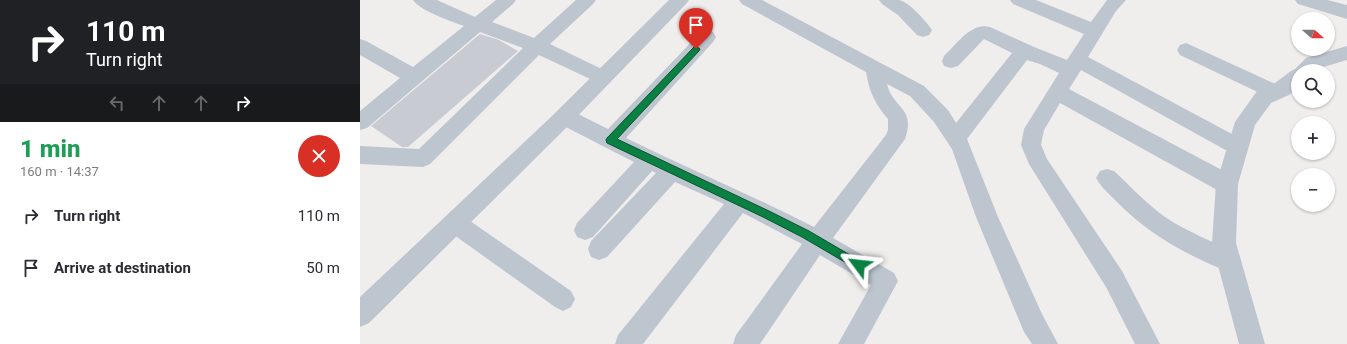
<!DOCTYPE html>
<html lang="en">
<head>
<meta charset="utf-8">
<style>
	:root { --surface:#fff; --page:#f2f2f3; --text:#2b2b33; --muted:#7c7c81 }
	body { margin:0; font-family:Roboto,sans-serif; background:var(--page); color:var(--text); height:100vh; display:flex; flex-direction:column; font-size:15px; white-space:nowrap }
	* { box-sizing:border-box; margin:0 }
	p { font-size:13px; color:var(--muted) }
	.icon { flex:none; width:22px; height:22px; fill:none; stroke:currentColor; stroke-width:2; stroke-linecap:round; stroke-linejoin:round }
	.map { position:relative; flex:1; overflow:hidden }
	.drawer { display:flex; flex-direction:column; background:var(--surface); width:360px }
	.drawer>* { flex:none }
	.hud { background:#202124; color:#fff; overflow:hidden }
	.needle { width:26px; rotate:110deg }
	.buttons { position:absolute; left:931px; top:12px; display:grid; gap:8px }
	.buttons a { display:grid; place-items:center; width:44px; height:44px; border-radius:50%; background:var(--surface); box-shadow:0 1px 3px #0004; font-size:20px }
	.pin { position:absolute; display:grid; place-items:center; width:34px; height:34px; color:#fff; margin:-41px -17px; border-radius:50% 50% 50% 0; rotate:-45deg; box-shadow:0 0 4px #0007 }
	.pin .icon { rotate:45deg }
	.me { position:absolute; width:44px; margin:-22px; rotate:300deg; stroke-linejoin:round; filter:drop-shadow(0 0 3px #0008) }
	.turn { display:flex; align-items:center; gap:14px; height:84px; padding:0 20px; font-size:18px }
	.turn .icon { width:52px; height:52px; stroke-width:2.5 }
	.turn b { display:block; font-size:28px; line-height:34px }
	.lanes { display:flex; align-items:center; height:38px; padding:0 20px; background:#0003; justify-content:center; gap:20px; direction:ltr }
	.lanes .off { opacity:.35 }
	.round { display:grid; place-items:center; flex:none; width:42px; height:42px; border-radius:21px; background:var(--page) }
	.headline { display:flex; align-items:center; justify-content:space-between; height:68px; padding:0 20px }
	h1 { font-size:24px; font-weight:800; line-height:30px; color:#1e9e55 }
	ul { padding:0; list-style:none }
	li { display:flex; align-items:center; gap:12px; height:52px; padding:0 20px }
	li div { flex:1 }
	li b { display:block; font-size:15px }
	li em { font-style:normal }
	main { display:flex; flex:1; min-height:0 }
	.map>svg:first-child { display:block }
	.building { fill:#c9cbd3 }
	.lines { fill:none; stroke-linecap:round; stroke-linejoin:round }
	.minor { fill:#bdc5cf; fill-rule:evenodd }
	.tertiary { fill:#bdc5cf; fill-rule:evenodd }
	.route { fill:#0b8043; stroke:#07532c }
</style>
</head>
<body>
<main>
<section class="drawer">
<div class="hud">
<div class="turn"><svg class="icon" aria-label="right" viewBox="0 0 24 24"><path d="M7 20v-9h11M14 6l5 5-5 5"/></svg><div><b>110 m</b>Turn right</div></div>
<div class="lanes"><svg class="icon off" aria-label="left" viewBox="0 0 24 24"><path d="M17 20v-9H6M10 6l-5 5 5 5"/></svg><svg class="icon off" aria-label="ahead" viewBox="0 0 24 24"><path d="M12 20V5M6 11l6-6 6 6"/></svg><svg class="icon off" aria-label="ahead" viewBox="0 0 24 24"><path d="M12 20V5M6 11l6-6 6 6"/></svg><svg class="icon" aria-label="right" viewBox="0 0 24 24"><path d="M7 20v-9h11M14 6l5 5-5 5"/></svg></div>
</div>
<div class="headline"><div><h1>1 min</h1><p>160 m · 14:37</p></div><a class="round" style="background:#d93025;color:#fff"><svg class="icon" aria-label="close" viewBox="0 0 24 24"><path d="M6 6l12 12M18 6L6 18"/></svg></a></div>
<ul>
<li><svg class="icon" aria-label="right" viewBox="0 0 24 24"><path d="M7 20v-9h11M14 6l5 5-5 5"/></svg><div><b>Turn right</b></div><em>110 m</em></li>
<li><svg class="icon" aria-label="arrive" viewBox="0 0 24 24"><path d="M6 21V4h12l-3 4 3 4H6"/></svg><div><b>Arrive at destination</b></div><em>50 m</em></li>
</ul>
</section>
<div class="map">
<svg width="987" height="344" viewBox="0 0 987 344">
	<rect width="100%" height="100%" fill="#f0eded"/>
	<path class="building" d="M120,34L139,40L158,51L48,147H42L11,126Z"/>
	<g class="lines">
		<path class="minor" d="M53,0H77L115,17L136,0H156L153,4L132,22L174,38L216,0H236L233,4L190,44L250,73L252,78L250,83L243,85L179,55L70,164L63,167L0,164V146L59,149L163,48L120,32L7,128L0,130V111L40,78L0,55V39L6,41L53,67L104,26C91,21 60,11 53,0Z
			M379,0H402L564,86L588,110L596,123L652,53L624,39L598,66L591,68L584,66L582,61L584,56C597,44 611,22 630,27L674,47L707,60L724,34L653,4L650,0H676L731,22L747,0H766L756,11L728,57L885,141L888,147L885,153L878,156L871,153L721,70L709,89L875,177L878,184L875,191L867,193L859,191L700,103L684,130L681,145L687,159L762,271L800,344H775L746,287L669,164L661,145L664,129L699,73L680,64L667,60L607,139L638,217L682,314L698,344H672L664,332L616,217L592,149L574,122L550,96L527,84C533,109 556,107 545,139L473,238L534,273L538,281L504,344H478L511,285L460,255L400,344H373L376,335L442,244L383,213L283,344H255L258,335L364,204L315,182L247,257L239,260L231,257L228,249L231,241L296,173L292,171L233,237L225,240L217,237L214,230L217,223L274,162L198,123L195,117L198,111L205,109L212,111L248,129L341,32L347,30L353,32L356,37L353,42L266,138C328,169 392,195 454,227L526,135L528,130V119C515,104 509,91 506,72L382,4Z
			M519,0C526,0 533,0 539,0C548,1 567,22 572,30L569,35L563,37L557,35L538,15L522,4Z
			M826,43L922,87L925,92L922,97L915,100L908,97L820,55L817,50L820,45Z
			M747,169L754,171C771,187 787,204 805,217C828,232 853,242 877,253L880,261L877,269L869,272C826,255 788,234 756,201C749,194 741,187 736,178L740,171Z
			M95,213L103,216L211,291L215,299L211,307L203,311L195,307L87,230L84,223L87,216Z"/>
		<path class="tertiary" d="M309,0H329L326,4L206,128L9,323L0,327V297L192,116Z
			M935,0H967L987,5V19L938,4Z
			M987,46V60L960,68L957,71H938V87L929,95L911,103L895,125L878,184L876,243L905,344H879L852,243L856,184L875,122L897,91L915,83L931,71L935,69L946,58Z"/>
	</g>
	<path class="route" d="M336,46L340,49L339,51L257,139L409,211L449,231L502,262L504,265L502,268L499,270L495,268L442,237L403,217L247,143L246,140L247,138L334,47Z"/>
</svg>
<div class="buttons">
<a><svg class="needle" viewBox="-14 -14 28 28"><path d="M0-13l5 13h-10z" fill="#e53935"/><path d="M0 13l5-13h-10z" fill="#7c7c81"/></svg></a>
<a><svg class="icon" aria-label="search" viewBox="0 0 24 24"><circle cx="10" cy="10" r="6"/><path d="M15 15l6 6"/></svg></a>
<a>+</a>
<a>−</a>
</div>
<div class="pin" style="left:336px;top:49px;background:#d93025"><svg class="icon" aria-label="arrive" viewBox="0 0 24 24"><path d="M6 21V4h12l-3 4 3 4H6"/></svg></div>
<svg class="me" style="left:499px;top:265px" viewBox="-20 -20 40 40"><path d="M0-17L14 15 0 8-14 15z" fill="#0b8043" stroke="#fff" stroke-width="4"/></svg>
</div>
</main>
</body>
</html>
